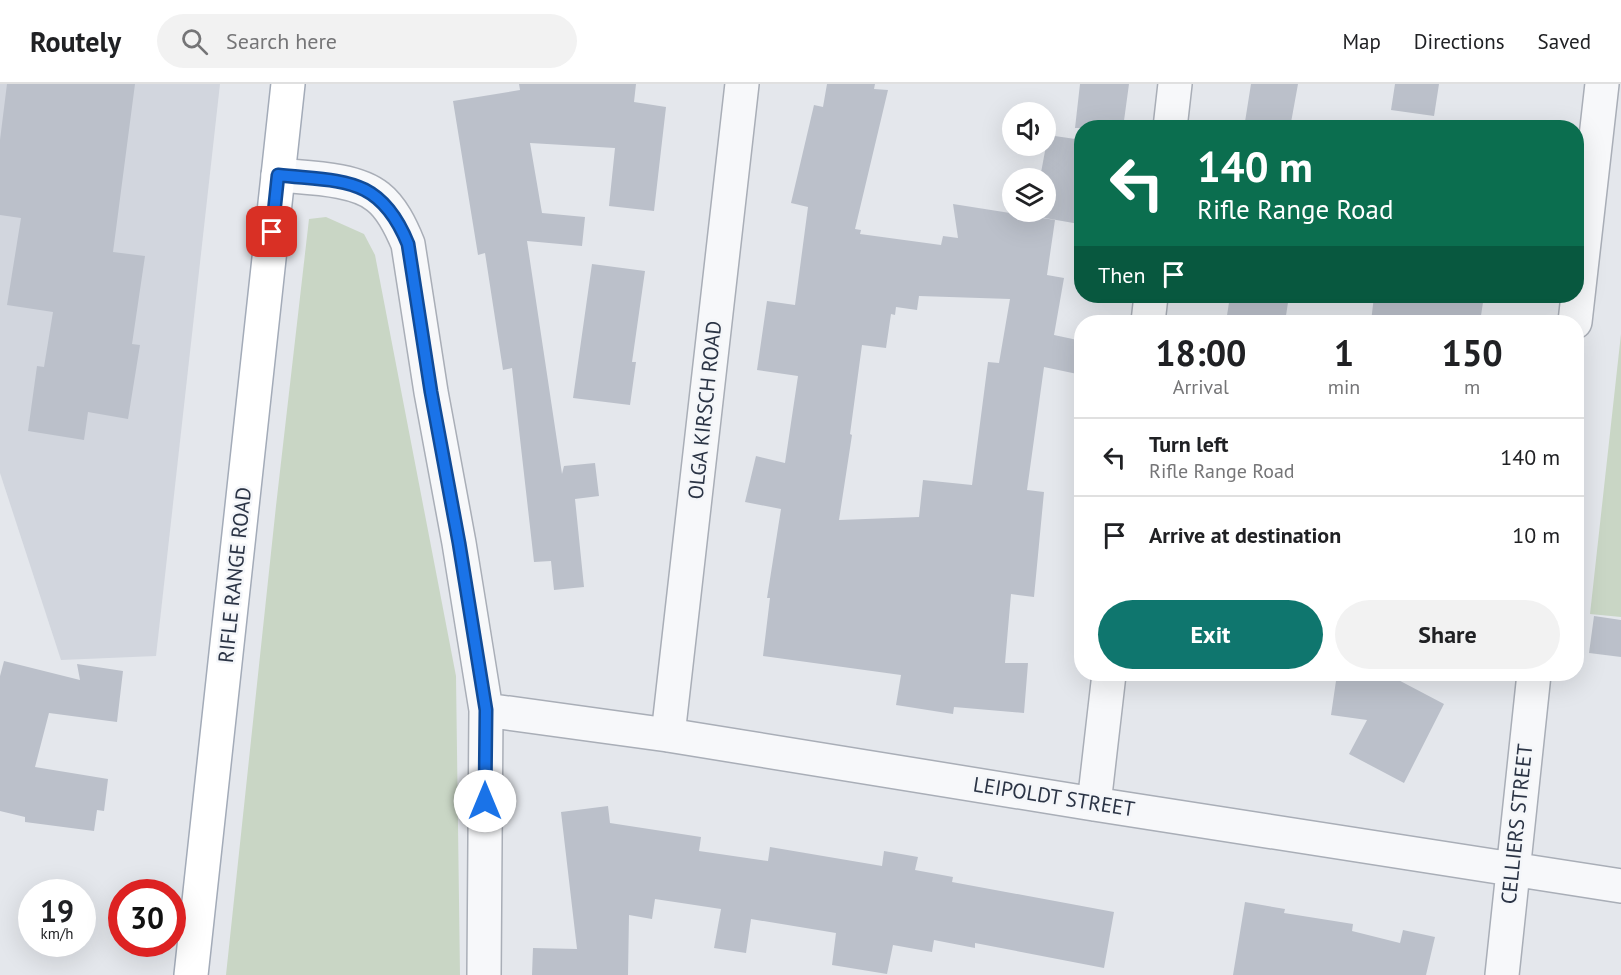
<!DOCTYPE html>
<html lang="en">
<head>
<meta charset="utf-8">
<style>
	:root { --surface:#fff; --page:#f2f2f2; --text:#202124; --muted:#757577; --line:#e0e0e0; --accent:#0f766e }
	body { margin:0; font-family:"PT Sans",sans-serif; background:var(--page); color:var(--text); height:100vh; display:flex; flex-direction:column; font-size:22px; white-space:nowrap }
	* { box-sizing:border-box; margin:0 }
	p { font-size:20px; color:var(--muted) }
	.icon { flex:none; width:33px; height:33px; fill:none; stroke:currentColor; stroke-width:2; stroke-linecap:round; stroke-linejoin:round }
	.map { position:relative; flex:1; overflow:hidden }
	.panel { position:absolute; left:1074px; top:231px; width:510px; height:366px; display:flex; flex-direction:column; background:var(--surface); border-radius:24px; box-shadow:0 6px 24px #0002 }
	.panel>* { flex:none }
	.banner { position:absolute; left:1074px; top:36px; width:510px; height:183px; border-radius:24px; box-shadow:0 6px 24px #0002; background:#0b6e4f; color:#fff; overflow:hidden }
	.controls { position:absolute; left:1002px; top:18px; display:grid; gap:12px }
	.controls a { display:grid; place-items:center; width:54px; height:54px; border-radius:50%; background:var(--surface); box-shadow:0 6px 24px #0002; font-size:30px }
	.speed { position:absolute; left:18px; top:795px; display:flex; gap:12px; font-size:30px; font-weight:700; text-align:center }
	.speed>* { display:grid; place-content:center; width:78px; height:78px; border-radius:50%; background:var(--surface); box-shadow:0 6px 24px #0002; line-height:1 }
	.speed small { font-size:15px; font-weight:400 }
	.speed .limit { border:9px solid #d22; background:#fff; color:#111 }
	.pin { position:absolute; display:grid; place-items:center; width:51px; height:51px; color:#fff; margin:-26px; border-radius:12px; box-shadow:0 3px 9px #0006 }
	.me { position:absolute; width:66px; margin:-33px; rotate:0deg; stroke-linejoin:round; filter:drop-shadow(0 0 4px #0008) }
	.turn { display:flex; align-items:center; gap:21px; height:126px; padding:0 24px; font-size:27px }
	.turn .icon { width:78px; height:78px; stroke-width:2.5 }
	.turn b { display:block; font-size:42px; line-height:51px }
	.then { display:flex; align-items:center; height:57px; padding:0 24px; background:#0003; gap:12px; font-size:22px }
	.eta { display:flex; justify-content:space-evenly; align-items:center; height:102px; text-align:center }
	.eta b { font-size:36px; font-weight:600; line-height:42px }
	.primary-button { display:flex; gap:12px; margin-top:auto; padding:12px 24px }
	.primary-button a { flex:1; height:69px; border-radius:36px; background:var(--accent); color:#fff; font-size:24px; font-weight:600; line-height:69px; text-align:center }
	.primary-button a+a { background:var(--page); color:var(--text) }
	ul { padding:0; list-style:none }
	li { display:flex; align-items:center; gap:18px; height:78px; padding:0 24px; border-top:2px solid var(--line) }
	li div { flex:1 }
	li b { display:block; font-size:22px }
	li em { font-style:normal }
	header { display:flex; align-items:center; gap:36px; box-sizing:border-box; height:84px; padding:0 30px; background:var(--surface); border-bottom:2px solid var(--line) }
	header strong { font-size:28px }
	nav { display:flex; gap:33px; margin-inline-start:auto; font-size:21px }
	.search { width:420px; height:54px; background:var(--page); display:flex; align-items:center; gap:15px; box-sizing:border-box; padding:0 21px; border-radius:33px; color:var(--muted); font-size:22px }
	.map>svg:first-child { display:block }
	.built { fill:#d2d6de }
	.green { fill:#c9d6c5 }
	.building { fill:#bbc0ca; fill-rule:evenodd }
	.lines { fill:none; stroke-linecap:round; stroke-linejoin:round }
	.minor-casing { stroke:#a9aeb7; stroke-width:36 }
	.major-casing { stroke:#a3abb8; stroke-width:36 }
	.minor { stroke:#f7f8fa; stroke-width:33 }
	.major { stroke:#fff; stroke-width:33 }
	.route-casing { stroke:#114b97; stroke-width:15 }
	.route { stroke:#1a73e8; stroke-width:10 }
	.labels { text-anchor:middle; stroke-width:5; stroke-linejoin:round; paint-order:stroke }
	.street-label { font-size:21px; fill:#2b3445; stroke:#f4f6f9 }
</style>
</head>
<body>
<header>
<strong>Routely</strong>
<div class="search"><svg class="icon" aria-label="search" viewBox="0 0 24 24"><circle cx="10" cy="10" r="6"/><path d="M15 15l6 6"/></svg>Search here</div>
<nav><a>Map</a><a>Directions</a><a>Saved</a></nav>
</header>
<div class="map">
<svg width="1621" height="891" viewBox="0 0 1621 891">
	<rect width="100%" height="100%" fill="#e4e7ec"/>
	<path class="built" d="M0,0H220L156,572L61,576L0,389Z"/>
	<path class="green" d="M326,133L364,150L375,171L456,592L460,891H226L276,422L309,135Z
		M1621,250V533L1590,530Z"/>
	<path class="building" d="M7,0H135L113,168L145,172L132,260L140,261L128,335L88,328L84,356L28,347L37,282L44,283L53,228L7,221L21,134L0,131V56Z
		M519,0H636L634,18L666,23L654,127L609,122L615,64L530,59L542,129L585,133L582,162L527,157L562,390L564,382L595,379L599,412L575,415L584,503L554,506L551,477L534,478L512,284L503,286L485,169L478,171L453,17L520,6Z
		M827,0H875L874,5L888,6L855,145L861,146L860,150L941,161L943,152L958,154L953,120L1055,136L1047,191L1064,194L1054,251L1082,257V291L1044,283L1027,406L1044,408L1034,513L1011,510L1005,579H1028L1024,629L954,623L953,630L896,621L901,591L763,572L770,514H767L781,425L745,418L756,372L785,379L798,292L757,286L767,217L795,221L808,123L791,119L814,21L823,23ZM919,212L1010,215L999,279L988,278L972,401L923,396L919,433L839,436L852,351L850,350L862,261L886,264L891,230L895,231L896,223L917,226Z
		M1080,0H1129L1123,44H1075Z
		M1251,0H1298L1290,44H1244Z
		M1395,0H1439L1434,32L1391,26Z
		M1048,51L1082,56V125L1079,140L1034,132L1035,128H1046V94H1040Z
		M592,180L645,187L632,278H636L630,321L573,314Z
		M1230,212H1289L1285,238H1226Z
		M1374,212H1484L1480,238H1371Z
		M1594,532L1621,536V573L1589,569Z
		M4,577L80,596L77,580L123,587L117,638L49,629L35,683L108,695L104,727L97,726L94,747L25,738V733L0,727V592Z
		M1337,590H1387L1444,620L1404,699L1349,670L1367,636L1331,631Z
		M608,722L610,739L701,753L699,767L768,777L770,763L882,782L884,767L918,773L915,786L953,793L952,798L1114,828L1104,884L975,859V864L934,856L932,868L893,861L887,890L832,881L836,849L751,835L746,869L714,864L721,825L655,815L652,835L629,831L628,891H532L533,864L577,865L561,728Z
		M1245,818L1285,825L1284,829L1353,840L1352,847L1400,859L1403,846L1435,853L1426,891H1233Z"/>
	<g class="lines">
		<defs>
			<path id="minor" d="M1170,44L1175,0
				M278,91C307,94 355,94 378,113C392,124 401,143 408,160L431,308L459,459L486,626L484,891
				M1148,238L1151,212
				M1575,238L1602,0
				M486,626L668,651L1094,720L1621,802
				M668,651L742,0
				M1094,720L1109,590
				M1502,891L1534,590"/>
			<path id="major" d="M191,891L288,0"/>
		</defs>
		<use href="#minor" class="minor-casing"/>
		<use href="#major" class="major-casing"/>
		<use href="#minor" class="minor"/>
		<use href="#major" class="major"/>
	</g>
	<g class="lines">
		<defs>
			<path id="route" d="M272,148L278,91C342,98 380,91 408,160L431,308L459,459L486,626L485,717"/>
		</defs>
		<use href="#route" class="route-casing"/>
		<use href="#route" class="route"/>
	</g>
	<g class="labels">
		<g class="street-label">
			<text transform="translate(705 326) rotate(-84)" y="7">OLGA KIRSCH ROAD</text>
			<text transform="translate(235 491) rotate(-84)" y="7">RIFLE RANGE ROAD</text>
			<text transform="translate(1054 713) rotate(9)" y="7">LEIPOLDT STREET</text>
			<text transform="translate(1517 740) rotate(-84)" y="7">CELLIERS STREET</text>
		</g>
	</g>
</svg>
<div class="controls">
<a><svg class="icon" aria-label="sound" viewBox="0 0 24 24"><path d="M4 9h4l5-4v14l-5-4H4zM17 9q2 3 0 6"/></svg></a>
<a><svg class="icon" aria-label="layers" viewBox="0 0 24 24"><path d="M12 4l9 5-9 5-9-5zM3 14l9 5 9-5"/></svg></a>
</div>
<div class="speed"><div>19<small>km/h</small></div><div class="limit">30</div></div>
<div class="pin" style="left:272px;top:148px;background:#d93025"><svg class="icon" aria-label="arrive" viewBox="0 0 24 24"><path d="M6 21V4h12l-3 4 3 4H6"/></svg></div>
<svg class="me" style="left:485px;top:717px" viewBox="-20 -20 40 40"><circle r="19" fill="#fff"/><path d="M0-13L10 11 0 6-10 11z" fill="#1a73e8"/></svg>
<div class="banner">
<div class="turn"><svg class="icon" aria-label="left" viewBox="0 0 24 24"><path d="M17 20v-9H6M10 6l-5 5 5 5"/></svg><div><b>140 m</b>Rifle Range Road</div></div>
<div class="then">Then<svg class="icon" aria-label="arrive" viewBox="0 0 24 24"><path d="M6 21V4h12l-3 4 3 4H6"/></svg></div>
</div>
<section class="panel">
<div class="eta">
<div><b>18:00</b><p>Arrival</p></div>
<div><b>1</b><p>min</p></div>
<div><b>150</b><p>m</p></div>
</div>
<ul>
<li><svg class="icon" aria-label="left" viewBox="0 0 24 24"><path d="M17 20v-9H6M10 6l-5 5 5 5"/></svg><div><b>Turn left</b><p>Rifle Range Road</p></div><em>140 m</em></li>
<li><svg class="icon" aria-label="arrive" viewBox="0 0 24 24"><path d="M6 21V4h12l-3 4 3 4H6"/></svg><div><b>Arrive at destination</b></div><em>10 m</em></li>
</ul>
<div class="primary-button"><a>Exit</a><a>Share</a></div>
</section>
</div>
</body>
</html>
